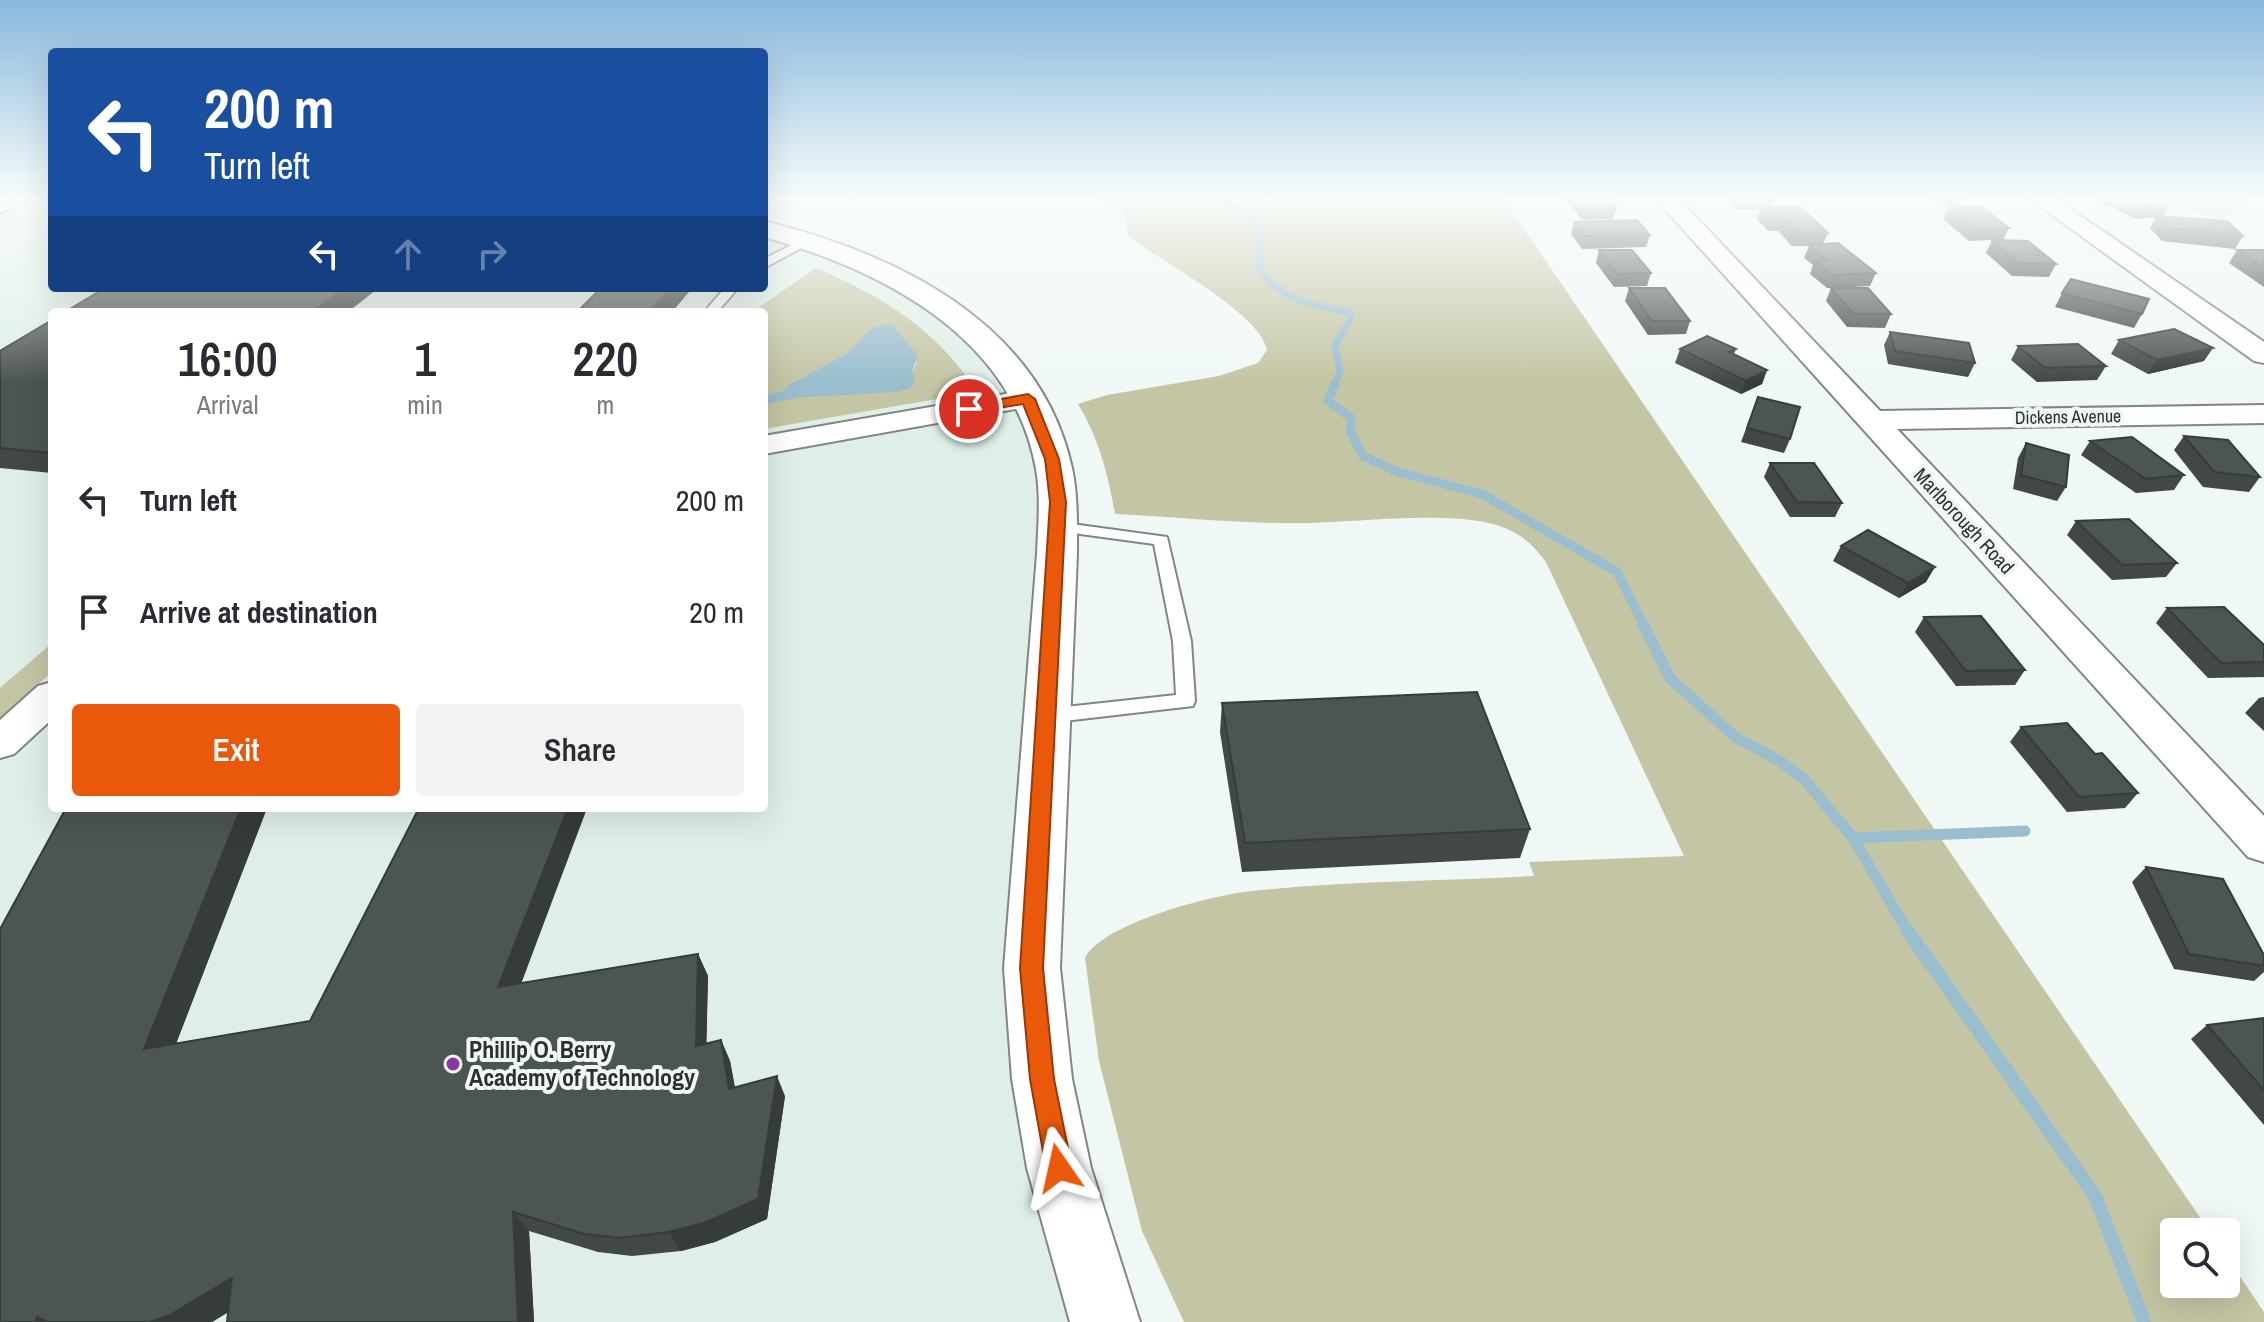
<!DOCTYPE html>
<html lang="en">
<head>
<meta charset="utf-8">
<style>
	:root { --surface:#fff; --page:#f2f2f3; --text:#2b2b33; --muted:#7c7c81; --accent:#ea580c }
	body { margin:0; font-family:"Archivo Narrow",sans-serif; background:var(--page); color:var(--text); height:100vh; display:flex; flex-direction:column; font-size:30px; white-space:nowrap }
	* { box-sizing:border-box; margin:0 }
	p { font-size:26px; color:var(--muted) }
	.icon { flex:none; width:44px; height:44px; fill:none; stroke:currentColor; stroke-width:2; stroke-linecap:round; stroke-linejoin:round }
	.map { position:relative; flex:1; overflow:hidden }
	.details { position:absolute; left:48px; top:308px; width:720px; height:504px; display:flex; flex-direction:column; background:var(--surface); border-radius:8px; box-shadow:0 8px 32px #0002 }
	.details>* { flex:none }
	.guide { position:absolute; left:48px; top:48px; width:720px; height:244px; border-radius:8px; box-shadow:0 8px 32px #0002; background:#1a4fa0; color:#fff; overflow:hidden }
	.tools { position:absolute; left:2160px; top:1218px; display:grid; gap:16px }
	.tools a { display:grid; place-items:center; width:80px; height:80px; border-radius:8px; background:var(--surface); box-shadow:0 8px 32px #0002; font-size:40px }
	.pin { position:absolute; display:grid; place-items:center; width:68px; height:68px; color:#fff; margin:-34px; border:4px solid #fff; border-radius:50%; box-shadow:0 2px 8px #0007 }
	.me { position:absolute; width:88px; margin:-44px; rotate:349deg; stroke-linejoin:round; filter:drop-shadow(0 0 6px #0008) }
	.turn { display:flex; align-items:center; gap:28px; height:168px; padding:0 24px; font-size:36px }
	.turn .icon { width:104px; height:104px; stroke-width:2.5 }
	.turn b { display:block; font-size:56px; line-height:68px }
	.lanes { display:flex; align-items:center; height:76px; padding:0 24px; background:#0003; justify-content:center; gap:40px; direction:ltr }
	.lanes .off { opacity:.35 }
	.eta { display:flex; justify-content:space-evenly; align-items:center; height:136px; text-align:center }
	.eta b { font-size:48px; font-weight:600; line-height:56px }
	.cta { display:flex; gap:16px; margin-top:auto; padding:16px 24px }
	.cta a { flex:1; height:92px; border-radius:8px; background:var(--accent); color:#fff; font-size:32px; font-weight:600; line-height:92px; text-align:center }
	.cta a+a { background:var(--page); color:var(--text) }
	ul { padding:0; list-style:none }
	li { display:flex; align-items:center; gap:24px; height:112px; padding:0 24px }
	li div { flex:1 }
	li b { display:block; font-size:30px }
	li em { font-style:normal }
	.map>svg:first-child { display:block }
	.built { fill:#dfefe8; fill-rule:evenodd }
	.forest { fill:#c4c5a4; fill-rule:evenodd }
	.water { fill:#9bbece }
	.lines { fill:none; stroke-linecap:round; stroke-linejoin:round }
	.stream-far3 { stroke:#9bbece; stroke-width:7 }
	.stream-far2 { stroke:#9bbece; stroke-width:9 }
	.stream-far1 { stroke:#9bbece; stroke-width:11 }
	.stream { stroke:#9bbece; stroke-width:14 }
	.lane-casing { stroke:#818784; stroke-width:4 }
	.street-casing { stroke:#818784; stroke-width:4 }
	.secondary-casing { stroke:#818784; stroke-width:4 }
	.lane { fill:#fff; fill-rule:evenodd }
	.street { fill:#fff; fill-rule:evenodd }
	.secondary { fill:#fff; fill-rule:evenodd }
	.wall { fill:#424848 }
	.shaded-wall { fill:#363b3b }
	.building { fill:#4d5454; stroke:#363b3b; stroke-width:2 }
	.route { fill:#ea580c; stroke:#983908; stroke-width:2 }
	.poi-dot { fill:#8b36a4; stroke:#f0f8f5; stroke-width:3 }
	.labels { text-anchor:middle; stroke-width:8; stroke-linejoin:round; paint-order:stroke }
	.far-street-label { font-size:18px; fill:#2e3130; stroke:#f0f8f5 }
	.street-label { font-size:20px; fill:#2e3130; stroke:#f0f8f5 }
	.near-poi-label { font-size:24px; font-weight:bold; fill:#2e3130; stroke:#f0f8f5; text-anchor:start }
</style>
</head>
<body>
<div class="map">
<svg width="2264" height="1322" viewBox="0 0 2264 1322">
	<rect width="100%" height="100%" fill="#f0f8f5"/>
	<path class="built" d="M0,197H52V288H764V232L844,253L975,332L1049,459L1026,968L1098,1322H0ZM52,312H764V808H52Z"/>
	<path class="forest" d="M1085,197H1502L2210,1232H2174V1284H2226V1256L2264,1312V1322H1184L1142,1231L1099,1061L1085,958C1103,923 1212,895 1252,891C1345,881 1440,881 1534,876L1529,862L1684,856L1546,562C1531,542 1518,531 1493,524C1444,511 1357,522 1304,523C1241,524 1178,517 1115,514C1108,475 1099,438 1078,404L1107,395L1219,376L1258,363L1267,350C1261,313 1158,260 1128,236L1125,214L1119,206Z
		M2160,197H2257L2219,219Z
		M816,268C883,297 937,329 977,392L764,429V312H752ZM849,352L917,362L912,371L788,385Z
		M52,643V672L0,718V688Z"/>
	<path class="water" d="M885,324L893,325L918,356L912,371L915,382L911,388L897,392L790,398L782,394L788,385L849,352L872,328Z"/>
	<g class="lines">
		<path class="stream-far3" d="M1209,197C1250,213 1267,218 1259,269C1286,305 1312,303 1350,313V320L1335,345L1340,371L1334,386"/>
		<path class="stream-far2" d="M1335,384L1328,401L1351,418V433L1363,456L1398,472L1482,494L1617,572L1644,626
			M764,400L797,393"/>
		<path class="stream-far1" d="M1643,624L1670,678L1735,737L1778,760L1804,779L1853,838L1908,932
			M1853,838L2025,831"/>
		<path class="stream" d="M1907,930L2095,1196L2144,1322"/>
		<defs>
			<path id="lane" d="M19,197H33L0,213V206Z
				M847,197H858L852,200Z
				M804,239L814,241L764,268V259Z
				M725,288H738L717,312H704Z
				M1057,522L1167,537L1191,641L1195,701L1193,706L1047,723L1040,721L1038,716L1040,711L1047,709L1176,695L1173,641L1154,544L1051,530L1049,527L1051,524Z"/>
			<path id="street" d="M1654,197H1677L1880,411L2264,405V423L1897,429L2264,816V862L2248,857Z
				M2027,197H2053L2264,342V363L2254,361Z
				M1028,390L1038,393L1043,399L1038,405L764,454V436Z
				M52,682V719L14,754L0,758V720L38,686Z"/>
			<path id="secondary" d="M764,221C896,254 1040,322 1072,468C1078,496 1077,526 1077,554L1060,968L1072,1079L1091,1168L1140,1322H1070L1027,1168L1012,1079L1004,968L1037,554C1038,526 1041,497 1036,469C1012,336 882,270 764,237Z"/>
		</defs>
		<use href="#lane" class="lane-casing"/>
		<use href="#street" class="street-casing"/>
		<use href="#secondary" class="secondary-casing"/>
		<use href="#lane" class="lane"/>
		<use href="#street" class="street"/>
		<use href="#secondary" class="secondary"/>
	</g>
	<path class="wall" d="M1564,197H1608L1617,207L1613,219L1582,220Z
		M1727,197H1773L1770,207L1828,233L1823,244L1876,273L1870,286L1837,288L1891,314L1885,328L1847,327L1826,301L1831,288H1827L1810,274L1813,265L1804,258L1809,246H1792L1778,231H1768L1757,219L1761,209H1736Z
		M1921,197H1967L1953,206Z
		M2091,197H2156L2163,216L2243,236L2235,249L2162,241L2150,228L2156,217L2136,219Z
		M1948,207L2009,228L2003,240L2056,264L2049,277L2012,276L1986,253L1992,240L1969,241L1943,219Z
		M1574,222L1650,235L1646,247L1582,249L1571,234Z
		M1599,250L1651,273L1647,286L1614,287L1596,263Z
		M2237,250H2264V287L2229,263Z
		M1629,288L1690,321L1686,334L1648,335L1625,301Z
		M2062,293L2142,314L2134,328L2055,307Z
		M52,320V473L0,468V351Z
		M1890,332L1975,363L1968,377L1888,364L1884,345Z
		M2119,340L2204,361L2148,374L2111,354Z
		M2018,346L2106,366L2097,380L2037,382L2011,360Z
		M1680,349H1736L1734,354L1767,370L1762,384L1741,394L1675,363Z
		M1758,397L1790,439L1784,453L1741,442Z
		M2184,436L2260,477L2249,492L2203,487L2174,450Z
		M2090,441L2184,475L2174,490L2136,493L2081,455Z
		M2026,443L2066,487L2057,501L2013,489L2018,458Z
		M1770,463L1842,503L1835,517H1790L1764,477Z
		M2076,521L2177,563L2166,577L2112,580L2067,535Z
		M1841,546L1926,582L1899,598L1833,561Z
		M2167,608L2264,662V677L2208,678L2156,623Z
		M1924,617L2025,670L2015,685L1956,686L1915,632Z
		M2264,697V731L2245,713L2259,698Z
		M1222,703L1530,829L1520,858L1242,872L1220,732Z
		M2021,727L2095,754L2138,793L2125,808L2067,812L2010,742Z
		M267,808L176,1043L310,1021L419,808H587L521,983L698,954L708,976L706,1043L721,1040L730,1061L735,1088L785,1096L767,1219L715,1242L681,1251L632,1256L598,1252L529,1231L534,1322H227L228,1312L212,1322H0Z
		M2146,867L2264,955V972L2254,981L2174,969L2132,882Z
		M2264,1018V1125L2191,1039L2207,1025Z"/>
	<path class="shaded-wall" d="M1957,197H1967L1953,206Z
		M2170,204L2163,216L2136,219L2143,207Z
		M345,288H375L376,290L348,312H312Z
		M671,288H688L689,292L672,312H649Z
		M2213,348L2204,361L2148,374L2157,360Z
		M1767,370L1762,384L1741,394L1746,381Z
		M1935,567L1926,582L1899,598L1908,583Z
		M241,808H267L166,1070L144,1049Z
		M568,808H587L512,1008L498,987Z
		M698,954L708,976L706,1067L696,1046Z
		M721,1040L730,1061L739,1110L729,1089Z
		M777,1076L785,1096L767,1219L715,1242L681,1251L669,1232Z
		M513,1212L529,1231L534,1322H518Z
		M232,1278L255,1296L212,1322H149Z
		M37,1317L45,1322H35Z"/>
	<path class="building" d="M1576,197H1608L1617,207L1585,208Z
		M2122,197H2156L2170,204L2143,207Z
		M1761,207H1801L1828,233H1797L1783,219H1773Z
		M1948,207H1982L2009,228H1975Z
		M2157,216L2227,221L2243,236L2169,228Z
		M1637,220L1650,235L1585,236L1574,222Z
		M1992,240L2028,241L2056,264L2018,263Z
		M1838,243L1876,273L1832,275L1815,261L1827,260L1809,245Z
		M1599,250H1632L1651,273L1617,274Z
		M2237,250H2264V268Z
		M2071,279L2149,299L2142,314L2062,293Z
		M105,288H345L312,312H65Z
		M601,288H671L649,312H577Z
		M1629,288H1665L1690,321H1652Z
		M1831,288H1868L1891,314H1853Z
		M52,320V453L0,448V351Z
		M2174,329L2213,348L2157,360L2119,340Z
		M1890,332L1969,343L1975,363L1895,351Z
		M1707,336L1736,349L1729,352L1767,370L1746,381L1680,349Z
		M2078,344L2106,366L2045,368L2018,346Z
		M1758,397L1800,407L1790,439L1747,428Z
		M2184,436L2228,440L2260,477L2214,472Z
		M2132,437L2184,475L2146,479L2090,441Z
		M2026,443L2069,455L2066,487L2021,475Z
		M1770,463H1814L1842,503L1797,502Z
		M2129,519L2177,563L2122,565L2076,521Z
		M1868,530L1935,567L1908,583L1841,546Z
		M2224,607L2264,645V662L2221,663L2167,608Z
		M1981,616L2025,670L1966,671L1924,617Z
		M1477,692L1530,829L1245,843L1222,703Z
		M2067,723L2095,754L2102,753L2138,793L2079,797L2021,727Z
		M66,808H241L144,1049L310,1021L419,808H568L498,987L698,954L696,1046L721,1040L729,1089L777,1076L758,1199L704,1223L669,1232L619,1238L584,1234L513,1212L518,1322H227L232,1278L168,1316L149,1322H47L37,1317L35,1322H0V929Z
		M2146,867L2223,879L2264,955V966L2189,954Z
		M2264,1018V1090L2207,1025Z"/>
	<linearGradient id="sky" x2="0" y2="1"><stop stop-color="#89b8de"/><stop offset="0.52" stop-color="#f8fcfa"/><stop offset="1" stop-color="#f8fcfa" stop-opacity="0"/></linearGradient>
	<rect width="2264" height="382" fill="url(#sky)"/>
	<path class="route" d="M1028,394L1035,399L1059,459L1066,502L1043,968L1054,1079L1072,1168L1068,1177L1059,1181L1050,1177L1046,1168L1030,1079L1020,968L1050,502L1045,459L1023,404L969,413L962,409L969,405Z"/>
	<circle class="poi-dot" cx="453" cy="1064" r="8"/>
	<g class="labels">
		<g class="far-street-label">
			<text transform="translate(2068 417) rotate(-1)" y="6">Dickens Avenue</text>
		</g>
		<g class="street-label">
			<text transform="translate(1964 521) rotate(47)" y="7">Marlborough Road</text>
		</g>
		<g class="near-poi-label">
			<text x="469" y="1058">Phillip O. Berry<tspan x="469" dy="28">Academy of Technology</tspan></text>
		</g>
	</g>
</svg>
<div class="tools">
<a><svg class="icon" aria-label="search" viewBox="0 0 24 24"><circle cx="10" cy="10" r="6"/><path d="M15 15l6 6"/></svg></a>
</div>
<div class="pin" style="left:969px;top:409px;background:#d93025"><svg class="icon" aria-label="arrive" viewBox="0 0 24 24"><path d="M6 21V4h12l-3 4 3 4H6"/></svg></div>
<svg class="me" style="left:1059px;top:1168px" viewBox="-20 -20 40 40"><path d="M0-17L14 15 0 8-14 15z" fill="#ea580c" stroke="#fff" stroke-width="4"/></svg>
<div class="guide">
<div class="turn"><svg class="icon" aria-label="left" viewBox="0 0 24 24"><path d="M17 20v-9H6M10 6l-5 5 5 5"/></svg><div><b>200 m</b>Turn left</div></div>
<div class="lanes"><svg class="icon" aria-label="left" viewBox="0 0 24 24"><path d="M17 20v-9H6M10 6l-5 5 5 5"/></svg><svg class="icon off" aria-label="ahead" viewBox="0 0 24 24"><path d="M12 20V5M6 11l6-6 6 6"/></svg><svg class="icon off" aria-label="right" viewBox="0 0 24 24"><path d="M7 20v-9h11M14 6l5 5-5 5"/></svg></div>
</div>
<section class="details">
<div class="eta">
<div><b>16:00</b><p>Arrival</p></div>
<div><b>1</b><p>min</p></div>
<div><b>220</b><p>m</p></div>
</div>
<ul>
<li><svg class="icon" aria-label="left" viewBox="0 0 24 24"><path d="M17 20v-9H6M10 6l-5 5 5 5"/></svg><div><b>Turn left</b></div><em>200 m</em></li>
<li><svg class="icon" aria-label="arrive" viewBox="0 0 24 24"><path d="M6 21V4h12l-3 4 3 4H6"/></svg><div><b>Arrive at destination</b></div><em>20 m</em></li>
</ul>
<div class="cta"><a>Exit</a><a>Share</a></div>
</section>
</div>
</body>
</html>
